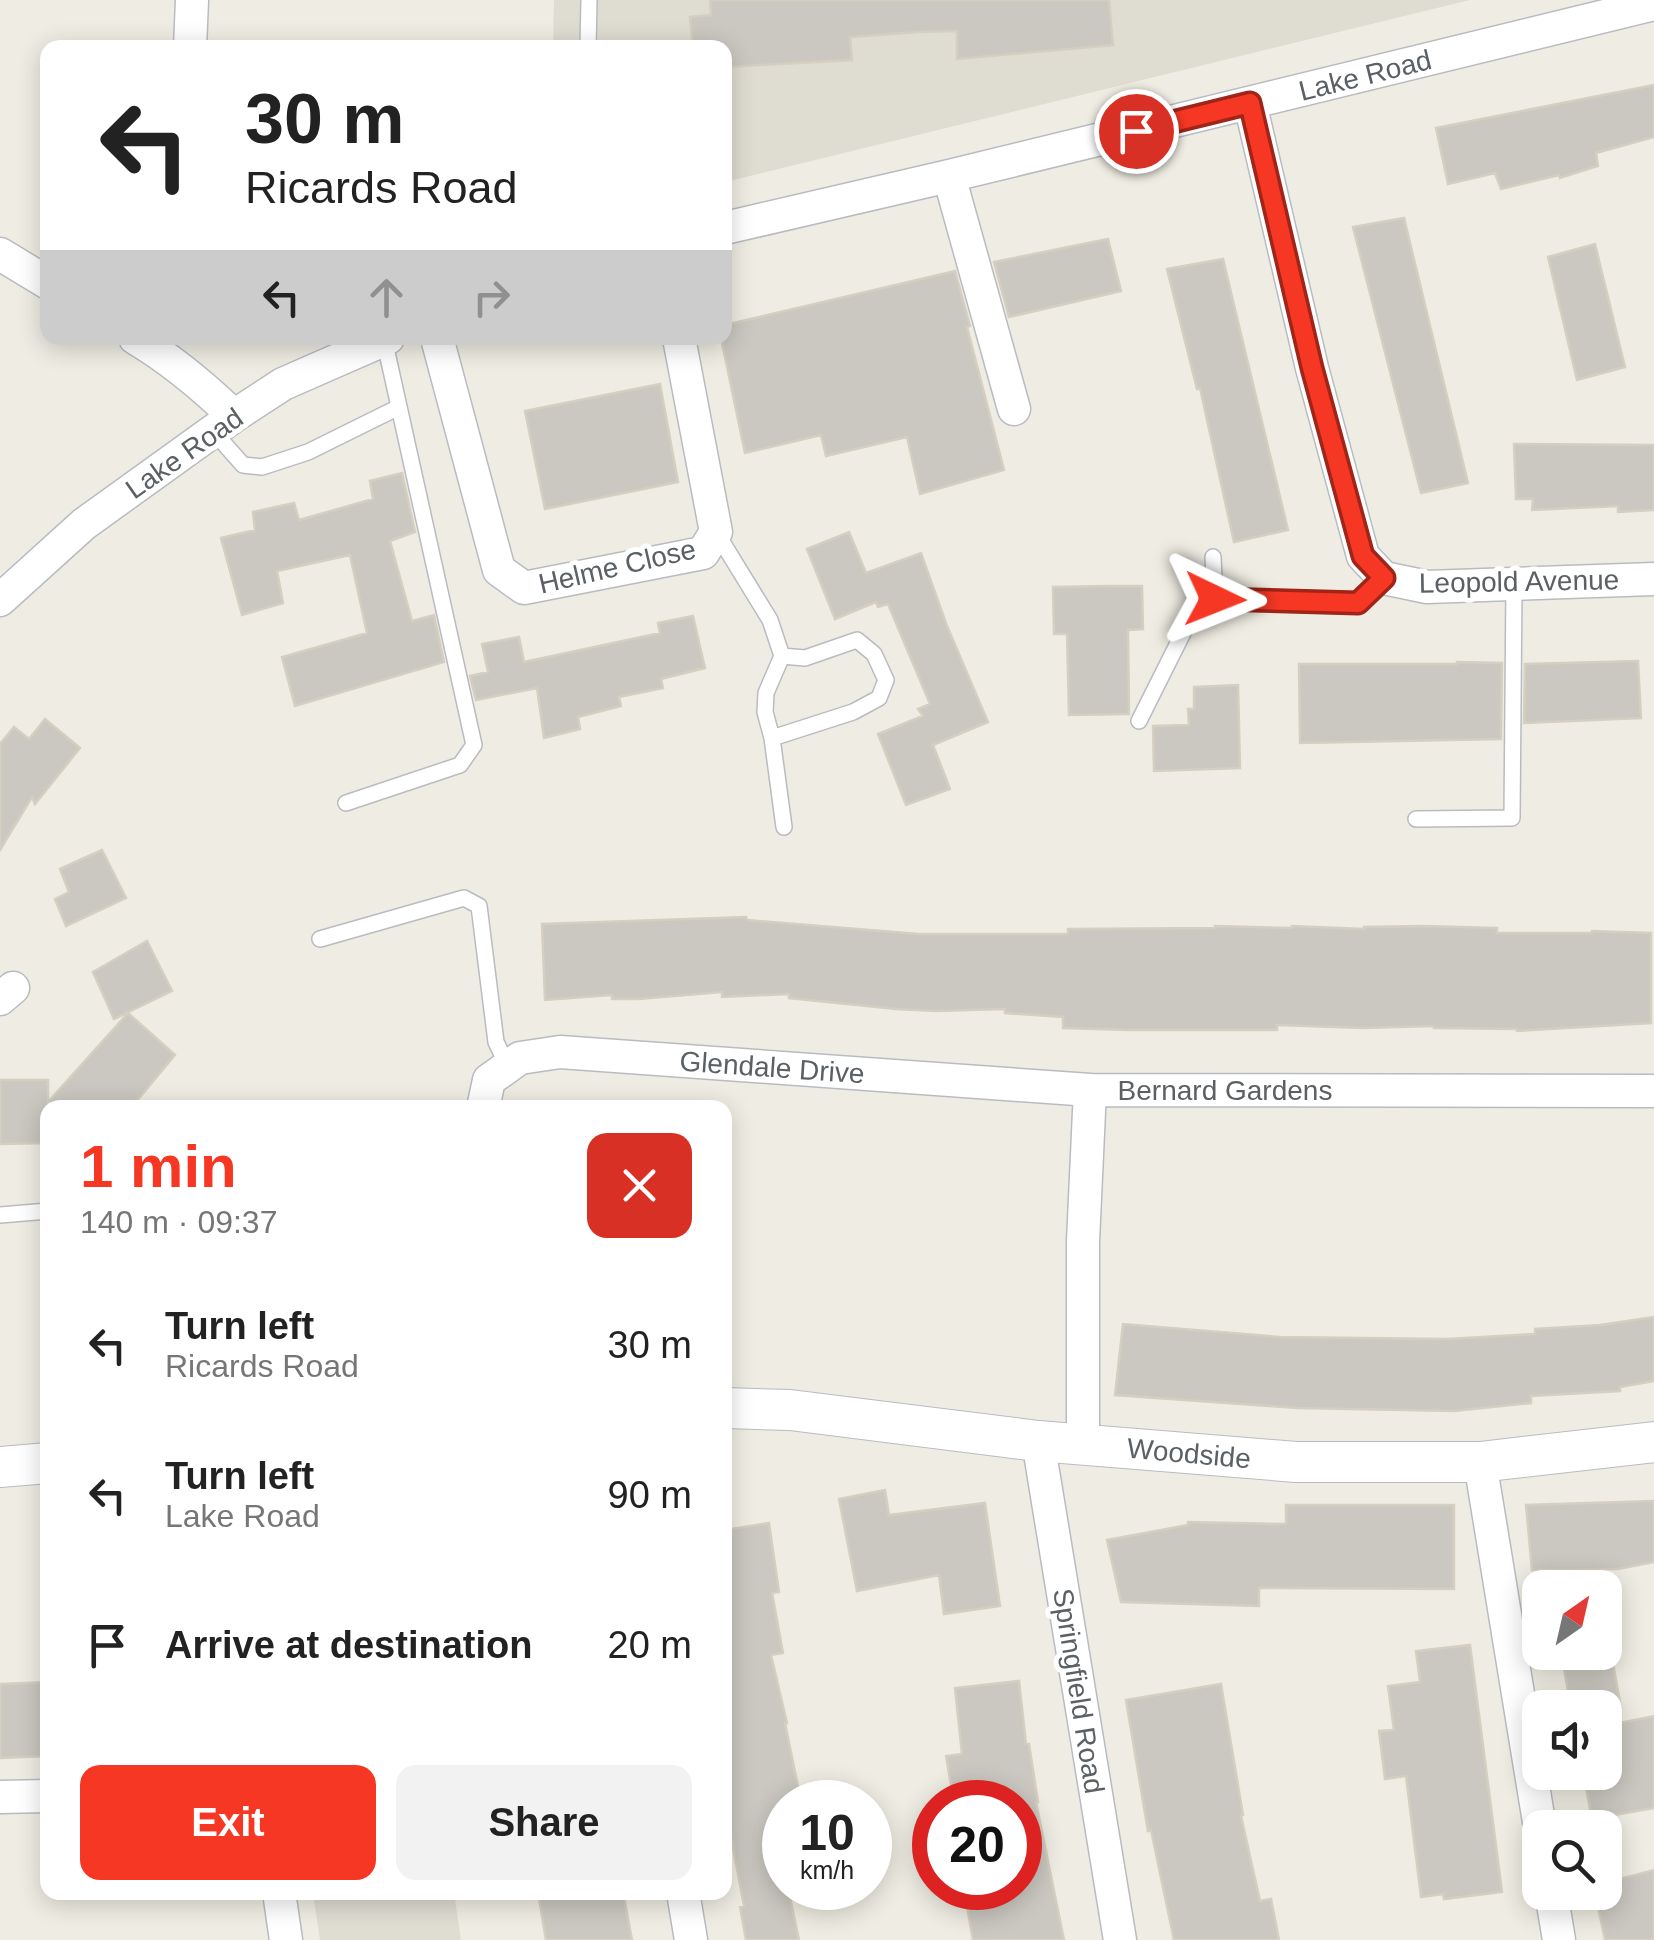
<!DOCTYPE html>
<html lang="en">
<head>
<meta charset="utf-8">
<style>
	:root { --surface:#fff; --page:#f2f2f2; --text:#222; --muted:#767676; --accent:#f63723 }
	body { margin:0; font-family:Arial,sans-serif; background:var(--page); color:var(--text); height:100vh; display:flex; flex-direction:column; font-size:38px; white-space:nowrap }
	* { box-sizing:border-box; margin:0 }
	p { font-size:32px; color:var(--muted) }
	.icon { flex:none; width:55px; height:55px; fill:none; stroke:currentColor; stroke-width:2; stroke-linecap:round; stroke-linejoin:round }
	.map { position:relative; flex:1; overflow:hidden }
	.panel { position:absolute; left:40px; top:1100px; width:692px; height:800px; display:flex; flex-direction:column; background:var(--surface); border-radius:20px; box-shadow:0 5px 25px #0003 }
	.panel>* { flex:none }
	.banner { position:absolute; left:40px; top:40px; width:692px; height:305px; border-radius:20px; box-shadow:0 5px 25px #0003; background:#fff; color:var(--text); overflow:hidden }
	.needle { width:65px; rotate:34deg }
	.tools { position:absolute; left:1522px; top:1570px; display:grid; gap:20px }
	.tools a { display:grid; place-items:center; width:100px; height:100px; border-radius:20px; background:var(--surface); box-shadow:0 5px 25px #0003; font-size:50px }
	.speed { position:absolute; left:762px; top:1780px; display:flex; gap:20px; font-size:50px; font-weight:700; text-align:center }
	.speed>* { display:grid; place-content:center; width:130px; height:130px; border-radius:50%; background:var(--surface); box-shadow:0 5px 25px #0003; line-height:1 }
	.speed small { font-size:25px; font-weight:400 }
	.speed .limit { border:15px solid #d22; background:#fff; color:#111 }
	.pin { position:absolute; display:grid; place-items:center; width:85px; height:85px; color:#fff; margin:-42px; border:5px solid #fff; border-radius:50%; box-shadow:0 2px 10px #0007 }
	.me { position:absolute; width:110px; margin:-55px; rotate:92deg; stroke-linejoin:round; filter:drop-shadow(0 0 8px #0008) }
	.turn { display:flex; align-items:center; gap:35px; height:210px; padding:0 40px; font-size:45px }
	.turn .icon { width:130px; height:130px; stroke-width:2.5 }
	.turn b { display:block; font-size:70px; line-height:85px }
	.lanes { display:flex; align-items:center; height:95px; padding:0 40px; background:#0003; justify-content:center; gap:50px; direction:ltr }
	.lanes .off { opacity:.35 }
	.round { display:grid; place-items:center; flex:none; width:105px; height:105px; border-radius:20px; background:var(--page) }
	.summary { display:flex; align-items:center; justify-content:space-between; height:170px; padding:0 40px }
	h1 { font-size:60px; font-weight:800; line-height:75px; color:var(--accent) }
	.button { display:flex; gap:20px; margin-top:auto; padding:20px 40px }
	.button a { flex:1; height:115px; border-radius:20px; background:var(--accent); color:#fff; font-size:40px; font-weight:800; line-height:115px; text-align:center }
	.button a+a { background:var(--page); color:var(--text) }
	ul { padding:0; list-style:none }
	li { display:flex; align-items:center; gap:30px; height:150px; padding:0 40px }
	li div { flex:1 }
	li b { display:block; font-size:38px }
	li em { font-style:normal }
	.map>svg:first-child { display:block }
	.education { fill:#dfdcd2 }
	.building { fill:#cac8c0; stroke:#d5cfc1; stroke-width:2.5 }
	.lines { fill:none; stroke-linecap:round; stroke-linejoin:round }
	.service-casing { stroke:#b8bcc1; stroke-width:18 }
	.minor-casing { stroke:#b8bcc1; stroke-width:35 }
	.tertiary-casing { stroke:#b8bcc1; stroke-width:42 }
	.service { stroke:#fff; stroke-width:15 }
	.minor { stroke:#fff; stroke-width:32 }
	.tertiary { stroke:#fff; stroke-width:40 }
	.route-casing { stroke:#a02417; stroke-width:25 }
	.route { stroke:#f63723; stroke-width:18 }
	.labels { text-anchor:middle; stroke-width:10; stroke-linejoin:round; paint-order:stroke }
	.street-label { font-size:28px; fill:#5b6065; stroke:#fff }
</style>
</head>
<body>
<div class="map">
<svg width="1654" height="1940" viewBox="0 0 1654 1940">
	<rect width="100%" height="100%" fill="#efede3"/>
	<path class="education" d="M554,0H1470L725,182V48H553Z
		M313,1893H454L461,1940H320Z"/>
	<path class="building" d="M710,0H1109L1113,45L957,59V31L918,32L850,37L852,60L725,67V48H693L690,17L711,15Z
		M1654,85V137L1596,153L1598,166L1560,178L1559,175L1501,189L1495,173L1448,184L1436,128Z
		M1404,218L1468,483L1421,493L1353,227Z
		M1108,239L1121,291L1009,317L994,262Z
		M1595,244L1625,367L1577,380L1548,257Z
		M1223,259L1288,530L1234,542L1200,388L1197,389L1167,269Z
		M955,271L970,326L967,327L1004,470L920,494L907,437L826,456L821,435L745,453L721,338H725V325Z
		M660,384L678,482L545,509L525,411Z
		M1514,444L1654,445V510L1618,512V506L1532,510L1533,499H1516Z
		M402,473L415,532L390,541L412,621L434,615L444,662L295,706L282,657L367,633L350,555L277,571L283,603L242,615L221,538L255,530L253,512L294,503L299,520L373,499L370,481Z
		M849,532L866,573L921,553L947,626L988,722L933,745L950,789L906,805L878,734L923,716L918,709L930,704L888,604L878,607L876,602L835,619L807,549Z
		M1107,586H1142L1143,629L1128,630L1129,714L1069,715L1067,634H1054L1053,587Z
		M693,616L705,668L661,679L663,688L619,697L621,706L578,717L580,729L544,738L537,688L476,700L470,676L488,672L482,644L519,637L524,662L660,633L658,623Z
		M1638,661L1641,718L1524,723L1525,664Z
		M1457,662L1502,663L1501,739L1300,743L1299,664H1457Z
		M1238,685L1240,768L1154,771L1153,726L1189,725L1188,709H1194V687Z
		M45,719L80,748L35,804L32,797L0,850V744L14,727L29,739Z
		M102,850L126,898L66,926L55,899L69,892L60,869Z
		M746,917L747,920L919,934H1068V929L1215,928V926L1292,928V926L1364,929V927L1422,926L1497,928V933H1592V931L1651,933V1023L1517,1031V1029L1434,1028V1026L1363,1028L1277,1025V1030H1128L1063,1028V1017L1005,1013V1009L936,1011L896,1009L789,998V994L722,997V992L638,999H612V995L545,1000L542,924Z
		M147,941L172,991L114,1019L93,972Z
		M128,1013L175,1055L131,1108H48V1143L0,1144V1080H48V1102Z
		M1654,1317V1381L1620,1387V1391L1531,1396V1403L1454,1411L1297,1408L1115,1395L1123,1324L1280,1337L1447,1339L1535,1334V1329L1600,1325Z
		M885,1490L889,1515L985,1503L1000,1606L944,1614L939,1575L857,1591L839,1499Z
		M1654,1501V1562L1618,1569L1532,1570L1526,1505Z
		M1286,1505H1454V1589L1259,1588V1606L1121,1602L1107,1540L1188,1525V1522L1286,1524Z
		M769,1523L779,1592L772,1593L783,1653L771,1655L787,1723H785L801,1801L785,1802V1888H788L799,1940H746L740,1907L744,1906L725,1806V1530Z
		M1470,1645L1502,1892L1444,1899L1443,1894L1421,1897L1406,1776L1385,1779L1379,1731L1394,1730L1388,1686L1420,1682L1416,1651Z
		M1561,1652H1611L1621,1708H1571Z
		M1019,1681L1026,1744H1029L1038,1802H1036L1064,1940H973L966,1901H969L966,1888H1020V1802H954L946,1756L962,1754L955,1688Z
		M48,1682V1756L0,1758V1684Z
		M1221,1684L1243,1815L1241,1816L1260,1901L1271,1899L1279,1940H1174L1151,1830L1148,1831L1126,1700Z
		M1654,1716V1808L1592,1819L1583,1772H1605V1726Z
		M1654,1870V1940H1605L1595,1892H1605V1883Z
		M538,1892H623L632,1940H546Z"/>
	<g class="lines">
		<defs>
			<path id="service" d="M588,48L589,0
				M213,431L243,465L262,467L308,452L399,407
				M716,532L770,620L782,656L766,693L765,712L772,738L784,827
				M1213,557L1215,599
				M1139,721L1185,629L1205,598L1358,603L1384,578
				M772,738L853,712L879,698L886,680L874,654L857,640L805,658L782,656
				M346,803L460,765L474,745L384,339
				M1416,819L1512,818L1514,584
				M320,939L464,898L479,906L496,1042L508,1067
				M0,1215L48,1211"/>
			<path id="minor" d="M190,48L192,0
				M1250,103L1312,368L1363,556L1384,578L1427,587L1654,579
				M949,176L1014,409
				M725,228L949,176L1654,4
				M0,254L48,283
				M135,338C172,360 203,386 234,416
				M437,338L499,570L524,588L703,553L716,532L679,338
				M0,600L84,524L234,416L283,384L388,338
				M0,999L13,988
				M483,1108L489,1080L520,1058L560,1052L1090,1090
				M1038,1441L1120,1940
				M1083,1445V1241L1090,1090L1654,1091
				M1480,1462L1540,1828
				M0,1797L48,1796
				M279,1892L286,1940
				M683,1892L691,1940
				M1551,1892L1559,1940"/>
			<path id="tertiary" d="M725,1408L790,1410L1038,1441L1296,1462H1480L1654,1442
				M0,1467L48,1463"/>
		</defs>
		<use href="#service" class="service-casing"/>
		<use href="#minor" class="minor-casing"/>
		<use href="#tertiary" class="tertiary-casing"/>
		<use href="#service" class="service"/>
		<use href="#minor" class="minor"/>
		<use href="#tertiary" class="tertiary"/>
	</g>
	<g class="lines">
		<defs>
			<path id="route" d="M1136,131L1250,103L1312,368L1363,556L1384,578L1358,603L1215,599"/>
		</defs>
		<use href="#route" class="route-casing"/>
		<use href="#route" class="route"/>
	</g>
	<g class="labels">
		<g class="street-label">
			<text transform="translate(1365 75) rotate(-14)" y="10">Lake Road</text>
			<text transform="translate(184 453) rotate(-35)" y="10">Lake Road</text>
			<text transform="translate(617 566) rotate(-13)" y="10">Helme Close</text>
			<text transform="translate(1519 581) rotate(-1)" y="10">Leopold Avenue</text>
			<text transform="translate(772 1067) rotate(4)" y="10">Glendale Drive</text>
			<text x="1225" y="1100">Bernard Gardens</text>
			<text transform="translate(1189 1453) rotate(5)" y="10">Woodside</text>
			<text transform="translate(1079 1691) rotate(81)" y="10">Springfield Road</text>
		</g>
	</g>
</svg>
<div class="tools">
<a><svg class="needle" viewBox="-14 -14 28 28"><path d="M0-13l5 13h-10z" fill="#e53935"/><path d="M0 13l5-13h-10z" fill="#767676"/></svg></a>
<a><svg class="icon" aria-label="sound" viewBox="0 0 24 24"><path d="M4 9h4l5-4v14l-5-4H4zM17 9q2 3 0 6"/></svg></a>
<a><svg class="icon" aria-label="search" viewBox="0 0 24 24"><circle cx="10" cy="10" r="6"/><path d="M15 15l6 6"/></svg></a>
</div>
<div class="speed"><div>10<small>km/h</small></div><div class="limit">20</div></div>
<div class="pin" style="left:1136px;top:131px;background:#d93025"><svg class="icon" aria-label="arrive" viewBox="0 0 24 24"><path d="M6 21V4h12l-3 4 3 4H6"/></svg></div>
<svg class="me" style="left:1215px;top:599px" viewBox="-20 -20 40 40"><path d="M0-17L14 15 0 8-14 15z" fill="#f63723" stroke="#fff" stroke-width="4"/></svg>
<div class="banner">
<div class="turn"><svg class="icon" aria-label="left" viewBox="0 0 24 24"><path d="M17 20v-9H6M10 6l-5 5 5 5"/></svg><div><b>30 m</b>Ricards Road</div></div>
<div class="lanes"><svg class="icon" aria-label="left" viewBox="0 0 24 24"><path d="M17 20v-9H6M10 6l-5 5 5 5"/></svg><svg class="icon off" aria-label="ahead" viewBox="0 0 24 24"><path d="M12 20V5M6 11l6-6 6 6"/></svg><svg class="icon off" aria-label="right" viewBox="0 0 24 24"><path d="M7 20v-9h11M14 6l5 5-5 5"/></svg></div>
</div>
<section class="panel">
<div class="summary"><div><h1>1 min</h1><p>140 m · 09:37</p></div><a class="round" style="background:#d93025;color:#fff"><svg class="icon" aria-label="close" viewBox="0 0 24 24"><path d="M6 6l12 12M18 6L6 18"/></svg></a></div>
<ul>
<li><svg class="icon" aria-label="left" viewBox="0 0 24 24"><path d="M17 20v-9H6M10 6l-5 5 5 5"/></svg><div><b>Turn left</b><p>Ricards Road</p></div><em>30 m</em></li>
<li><svg class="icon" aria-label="left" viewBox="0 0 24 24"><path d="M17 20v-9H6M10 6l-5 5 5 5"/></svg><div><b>Turn left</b><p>Lake Road</p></div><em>90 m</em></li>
<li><svg class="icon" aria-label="arrive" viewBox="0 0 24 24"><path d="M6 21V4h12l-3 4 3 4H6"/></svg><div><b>Arrive at destination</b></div><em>20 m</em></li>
</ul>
<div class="button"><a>Exit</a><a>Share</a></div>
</section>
</div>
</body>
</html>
